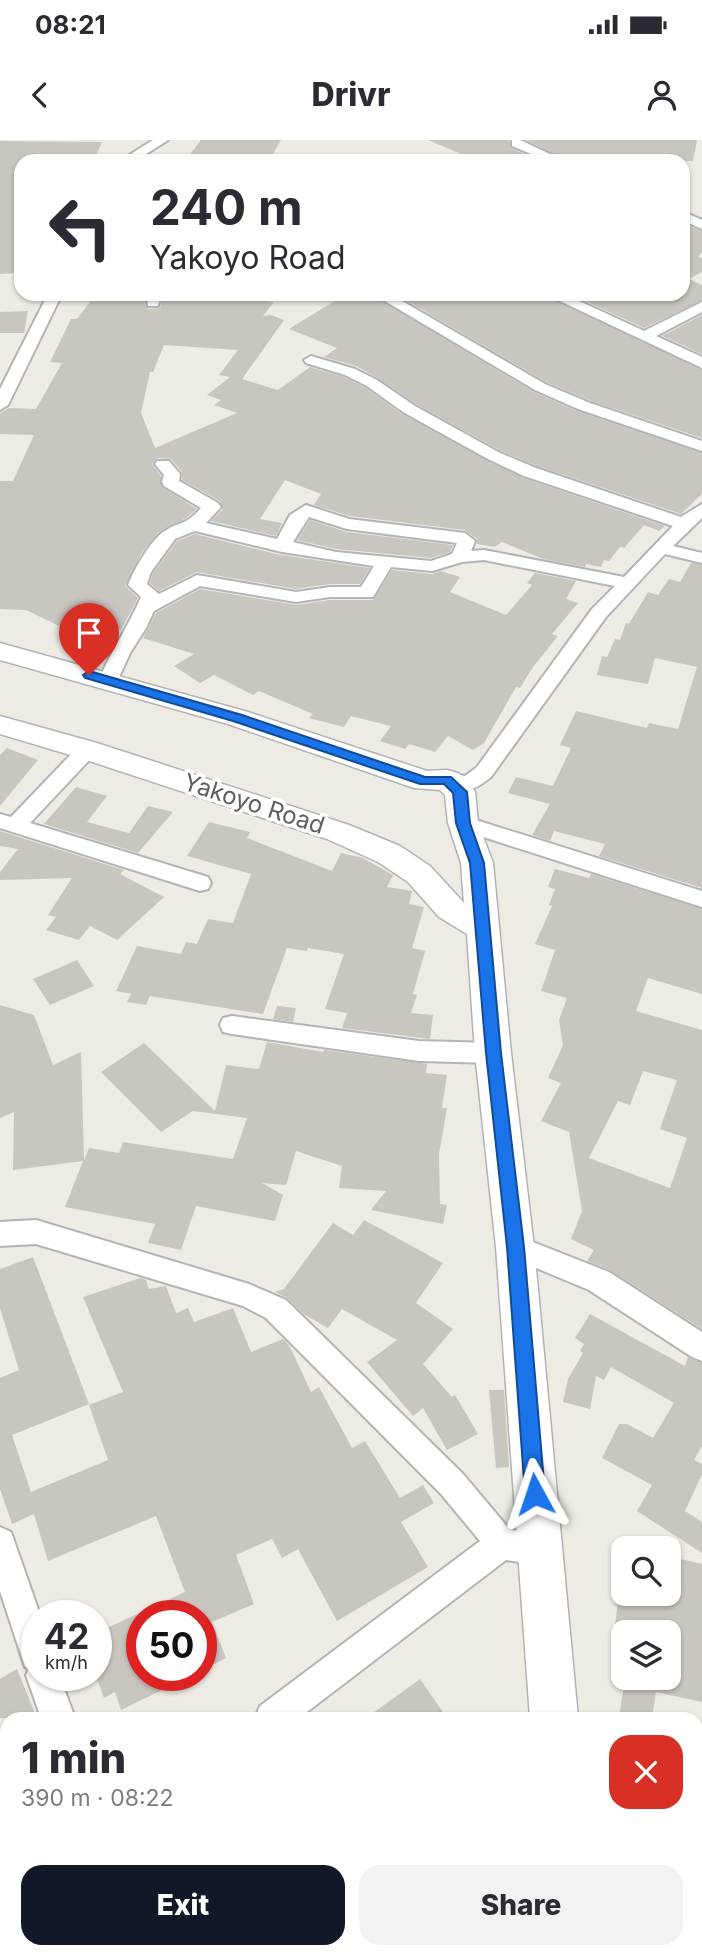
<!DOCTYPE html>
<html lang="en">
<head>
<meta charset="utf-8">
<style>
	:root { --surface:#fff; --page:#f2f2f3; --text:#2b2b33; --muted:#7c7c81; --accent:#111827 }
	body { margin:0; font-family:Inter,sans-serif; background:var(--page); color:var(--text); height:100vh; display:flex; flex-direction:column; font-size:26px; white-space:nowrap }
	* { box-sizing:border-box; margin:0 }
	p { font-size:23px; color:var(--muted) }
	.icon { flex:none; width:38px; height:38px; fill:none; stroke:currentColor; stroke-width:2; stroke-linecap:round; stroke-linejoin:round }
	.map { position:relative; flex:1; overflow:hidden }
	.sheet { position:absolute; left:0px; top:1572px; width:704px; height:247px; display:flex; flex-direction:column; background:var(--surface); border-radius:21px 21px 0 0; box-shadow:0 2px 5px #0004 }
	.sheet>* { flex:none }
	.banner { position:absolute; left:14px; top:14px; width:676px; height:147px; border-radius:21px; box-shadow:0 2px 5px #0004; background:#fff; color:var(--text); overflow:hidden }
	.tools { position:absolute; left:611px; top:1396px; display:grid; gap:14px }
	.tools a { display:grid; place-items:center; width:70px; height:70px; border-radius:14px; background:var(--surface); box-shadow:0 2px 5px #0004; font-size:35px }
	.speed { position:absolute; left:21px; top:1460px; display:flex; gap:14px; font-size:35px; font-weight:700; text-align:center }
	.speed>* { display:grid; place-content:center; width:91px; height:91px; border-radius:50%; background:var(--surface); box-shadow:0 2px 5px #0004; line-height:1 }
	.speed small { font-size:18px; font-weight:400 }
	.speed .limit { border:10px solid #d22; background:#fff; color:#111 }
	.pin { position:absolute; display:grid; place-items:center; width:60px; height:60px; color:#fff; margin:-72px -30px; border-radius:50% 50% 50% 0; rotate:-45deg; box-shadow:0 0 7px #0007 }
	.pin .icon { rotate:45deg }
	.me { position:absolute; width:77px; margin:-38px; rotate:355deg; stroke-linejoin:round; filter:drop-shadow(0 0 5px #0008) }
	.turn { display:flex; align-items:center; gap:24px; height:147px; padding:0 21px; font-size:32px }
	.turn .icon { width:91px; height:91px; stroke-width:2.5 }
	.turn b { display:block; font-size:49px; line-height:60px }
	.round { display:grid; place-items:center; flex:none; width:74px; height:74px; border-radius:21px; background:var(--page) }
	.summary { display:flex; align-items:center; justify-content:space-between; height:119px; padding:0 21px }
	h1 { font-size:42px; font-weight:800; line-height:52px }
	.button { display:flex; gap:14px; margin-top:auto; padding:14px 21px }
	.button a { flex:1; height:80px; border-radius:21px; background:var(--accent); color:#fff; font-size:28px; font-weight:800; line-height:80px; text-align:center }
	.button a+a { background:var(--page); color:var(--text) }
	.status { display:flex; justify-content:space-between; align-items:center; height:49px; padding:0 35px; background:var(--surface); direction:ltr }
	.status svg { height:19px; fill:currentColor }
	header { display:flex; justify-content:space-between; align-items:center; height:91px; padding:0 21px; background:var(--surface); font-size:32px; font-weight:800 }
	.map>svg:first-child { display:block }
	.building { fill:#c9c6c0; fill-rule:evenodd }
	.lines { fill:none; stroke-linecap:round; stroke-linejoin:round }
	.street-casing { stroke:#b1b4b8; stroke-width:4 }
	.secondary-casing { stroke:#b0b3b8; stroke-width:3 }
	.street { fill:#fff; fill-rule:evenodd }
	.secondary { fill:#fff; fill-rule:evenodd }
	.route { fill:#1a73e8; stroke:#114b97; stroke-width:2 }
	.labels { text-anchor:middle; stroke-width:7; stroke-linejoin:round; paint-order:stroke }
	.street-label { font-size:24px; fill:#5c5f63; stroke:#fff }
</style>
</head>
<body>
<div class="status"><b>08:21</b><svg viewBox="0 0 49 12"><path d="M0 12V9h3v3zM5 12V6h3v6zM10 12V3h3v9zM15 12V0h3v12zM26 1h20v11H26zM47 4h2v5h-2z"/></svg></div>
<header><svg class="icon" aria-label="back" viewBox="0 0 24 24"><path d="M15 5l-7 7 7 7"/></svg>Drivr<svg class="icon" aria-label="person" viewBox="0 0 24 24"><circle cx="12" cy="8" r="4"/><path d="M4 21q1-7 8-7t8 7"/></svg></header>
<div class="map">
<svg width="702" height="1818" viewBox="0 0 702 1818">
	<rect width="100%" height="100%" fill="#edebe4"/>
	<path class="building" d="M201,0H281L270,19L185,21Z
		M428,0H509L511,8L541,21H478Z
		M526,0H697L693,21H567Z
		M0,1L102,2L94,21H21V133L0,134Z
		M682,83L702,91V112L698,117L702,118V132L689,139L702,145V160L644,188L570,154H682Z
		M96,154H144L148,169L160,168L163,154H203L274,162L263,176L271,175L284,180L242,239L278,250L310,227L344,237L366,248L402,274L523,338L665,386L659,391L644,385L624,408L620,407L609,421L604,420L601,427L586,424L585,427L543,419L502,402L495,407L477,404V399L465,390L350,376L314,365L321,354L285,340L260,379L282,383L276,396L211,381L223,369L220,361L182,340V332L171,319L157,318L152,324L161,336L162,347L197,369L186,378L158,393L141,414L125,446L138,458L121,490L115,488L97,506L77,499L80,496L26,470L0,469V341H13L34,295L0,294V273L9,268L36,269L62,223L50,222L71,179H77ZM164,205L238,210L219,235L230,237L207,255L221,260L214,265L237,273L155,308L141,273L150,232H153Z
		M346,154H370L534,252L577,271L702,313V354L681,374L537,326L501,311L416,264L378,238L356,226L324,217L337,208L289,189Z
		M410,154H543L702,230V298L591,261L546,242L402,158Z
		M28,171L24,193H0V172Z
		M702,175V214L662,196Z
		M310,380L347,392L453,405L450,412L431,418L336,409L297,400Z
		M195,394L281,415L370,428L360,444H330L296,449L197,432L159,451L150,443L153,433L177,401Z
		M691,423L702,425V748L599,716L605,704L554,691L550,701L532,695L550,664L508,653L516,637L553,646L571,608L560,605L576,571L647,588L649,583L678,589L697,527L655,518L648,544L597,535L602,516L607,517L615,499L620,500L626,483L629,484L648,452L658,455L669,439L680,442Z
		M392,430L432,434L440,431L460,437L450,452L506,475L532,445L527,443L535,433L576,441L566,459L578,463L552,494L558,496L533,527L520,548L516,547L484,603L473,610L448,596L435,612L409,604L405,609L380,601L391,586L351,576L344,587L309,578L313,574L259,551L253,555L214,535L200,543L174,526L194,514L143,498L156,473L200,449L296,465L330,460H373Z
		M7,608L38,620L0,666V615Z
		M76,647L107,656L87,682L129,693L148,666L173,672L138,713L44,684Z
		M209,682L250,692L247,698L332,731L341,713L363,718L393,735L387,747L412,751L409,764L424,767L412,808L425,811L413,854L417,855L411,873L433,875L430,899L342,888L347,873L325,869L344,814L308,808L307,811L287,808L263,874L150,856L146,865L127,862L131,854L116,851L137,806L181,814L186,802L197,804L208,779L233,783L251,734L187,716Z
		M0,691L124,730L120,734L164,757L117,800L90,786L79,800L46,790L56,777L48,775L72,738L0,740V732L18,709L0,706Z
		M555,729L589,738L591,734L702,769V854L648,838L636,871L702,890V1189L610,1130L587,1121L594,1110L571,1099L582,1071L569,992L541,981L561,943L548,938L563,905L559,880L567,858L541,851L555,810L535,804L552,766L549,765L555,749L548,747ZM643,931L677,940L660,989L687,998L670,1048L589,1018L618,961L630,965Z
		M77,820L94,846L50,865L33,839Z
		M0,865L34,875L53,925L81,912L84,1020L89,1008L119,1013L123,1002L233,1019L247,978L193,971L161,992L101,932L144,903L215,971L226,925L259,929L267,902L323,912L324,910L427,924L426,933L447,935L442,968H447L439,1014L440,1064L447,1065L443,1084L371,1070L386,1051L339,1048L342,1026L296,1011L286,1045L262,1043L283,1055L275,1081L196,1066L181,1110L148,1103L155,1084L65,1067L83,1021L13,1030L14,972L0,978Z
		M277,866L296,868L293,882L273,879Z
		M364,1080L443,1123L416,1163L453,1189L423,1224L452,1257L455,1255L478,1294L447,1310L423,1268L413,1276L367,1222L397,1200L342,1169L328,1188L305,1175L287,1158L275,1152L284,1149L333,1083L353,1095Z
		M33,1117L89,1264L12,1295L31,1352L108,1320L89,1265L123,1252L83,1157L140,1138L146,1140L149,1149L166,1146L176,1173L188,1168L194,1182L233,1168L251,1212L283,1199L289,1205L311,1252L319,1247L352,1308L365,1301L400,1358L423,1345L434,1363L401,1382L428,1427L337,1481L298,1409L282,1418L272,1399L236,1415L254,1464L212,1482L226,1518L201,1531V1475H142V1535H193L121,1570L115,1552L104,1558L96,1536V1493L185,1452L156,1376L48,1421L34,1374L12,1384L0,1349V1238L19,1230L0,1168V1129Z
		M590,1174L685,1226L688,1217L702,1223V1306L694,1320L702,1324V1334L685,1371L702,1382V1413L637,1371L652,1345L602,1318L619,1284H627L653,1298L674,1263L611,1227L604,1240L596,1236L590,1269L563,1262L568,1239L583,1213L580,1211L584,1204L575,1198Z
		M489,1250H504L509,1327L496,1328Z
		M668,1416L702,1424V1562L656,1552L652,1578H619L625,1538H668V1493H614L619,1454H668Z
		M17,1529L37,1578H0V1539Z
		M420,1539L447,1578H366Z"/>
	<g class="lines">
		<defs>
			<path id="street" d="M153,0H168L135,21H120Z
				M512,0H520L565,21H548L512,6Z
				M682,71L702,80V89L682,80Z
				M48,154H62L8,265L0,270V249Z
				M147,154H161L158,166H148Z
				M373,154H390L545,244L590,263L702,301V311L578,269L535,250Z
				M545,154H564L644,191L702,162V172L656,196L702,217V228Z
				M311,216L355,229L377,240L415,266L500,313L536,328L681,377L702,364V378L673,406L702,413V423L665,414L606,477L491,637C471,653 465,652 440,645L437,640L440,635L447,633L465,636L477,627L592,469L615,446L484,420L462,422L432,431L391,427L373,457H330L296,462L200,446L154,471L146,488L130,513L116,544H102L99,540C111,511 129,485 141,457L128,445C133,431 152,398 165,391C182,380 185,386 201,368L164,346L162,342L164,335L155,324L157,321H169L180,334L179,341L218,363L221,367L206,383L277,399L290,375L306,365L349,379L465,393L475,401L471,411L484,410L624,437L673,386L524,336L488,319L403,272L367,246L345,235L306,223L304,220ZM309,377L347,389L457,403L452,414L431,421L336,412L293,402ZM195,391L282,412L374,426L361,447H330L296,452L197,435L159,454L147,444L151,432L175,399Z
				M87,603L94,605L97,610L94,615L30,683L208,737L211,743L208,749L200,751L0,688V674L11,677L80,605Z
				M463,676L702,751V767L455,688L452,683L455,678Z
				M232,876L419,901L493,903L502,906L505,913L502,920L493,923L419,921L232,894L223,892L220,885L223,878Z
				M36,1080L249,1144L286,1160L463,1334L510,1390L539,1393L550,1398L555,1409L550,1420L539,1425L506,1420L299,1578H255L260,1566L480,1401L441,1354L266,1178L243,1166L36,1104L0,1106V1082Z
				M515,1095L609,1132L702,1192V1221L692,1217L589,1150L505,1115L501,1107L505,1099Z
				M0,1387L11,1392L40,1475H37V1535H59L75,1578H41L26,1535L29,1528L25,1527L0,1451Z
				M696,1628L702,1630V1664L696,1662Z"/>
			<path id="secondary" d="M0,503L248,572L427,631L447,630L458,633L471,645L475,652L478,683L493,723L511,913L534,1107L578,1578H530L496,1107L475,913L467,794L439,777L408,742L378,722L327,699L77,617L0,594V576L97,603L349,685L400,706L430,726L464,763L461,723L448,683L445,655L440,650L414,648L228,584L0,520Z
				M596,1811H649L651,1818H599Z"/>
		</defs>
		<use href="#street" class="street-casing"/>
		<use href="#secondary" class="secondary-casing"/>
		<use href="#street" class="street"/>
		<use href="#secondary" class="secondary"/>
	</g>
	<path class="route" d="M89,531L242,575L425,637H451L467,652L470,683L484,723L501,913L524,1107L545,1354L542,1361L535,1363L528,1361L525,1354L507,1107L486,913L470,723L456,683L453,653L444,644H420L233,581L85,538L83,535Z"/>
	<g class="labels">
		<g class="street-label">
			<text transform="translate(254 664) rotate(18)" y="8">Yakoyo Road</text>
		</g>
	</g>
</svg>
<div class="tools">
<a><svg class="icon" aria-label="search" viewBox="0 0 24 24"><circle cx="10" cy="10" r="6"/><path d="M15 15l6 6"/></svg></a>
<a><svg class="icon" aria-label="layers" viewBox="0 0 24 24"><path d="M12 4l9 5-9 5-9-5zM3 14l9 5 9-5"/></svg></a>
</div>
<div class="speed"><div>42<small>km/h</small></div><div class="limit">50</div></div>
<div class="pin" style="left:89px;top:535px;background:#d93025"><svg class="icon" aria-label="arrive" viewBox="0 0 24 24"><path d="M6 21V4h12l-3 4 3 4H6"/></svg></div>
<svg class="me" style="left:535px;top:1354px" viewBox="-20 -20 40 40"><path d="M0-17L14 15 0 8-14 15z" fill="#1a73e8" stroke="#fff" stroke-width="4"/></svg>
<div class="banner">
<div class="turn"><svg class="icon" aria-label="left" viewBox="0 0 24 24"><path d="M17 20v-9H6M10 6l-5 5 5 5"/></svg><div><b>240 m</b>Yakoyo Road</div></div>
</div>
<section class="sheet">
<div class="summary"><div><h1>1 min</h1><p>390 m · 08:22</p></div><a class="round" style="background:#d93025;color:#fff"><svg class="icon" aria-label="close" viewBox="0 0 24 24"><path d="M6 6l12 12M18 6L6 18"/></svg></a></div>
<div class="button"><a>Exit</a><a>Share</a></div>
</section>
</div>
</body>
</html>
